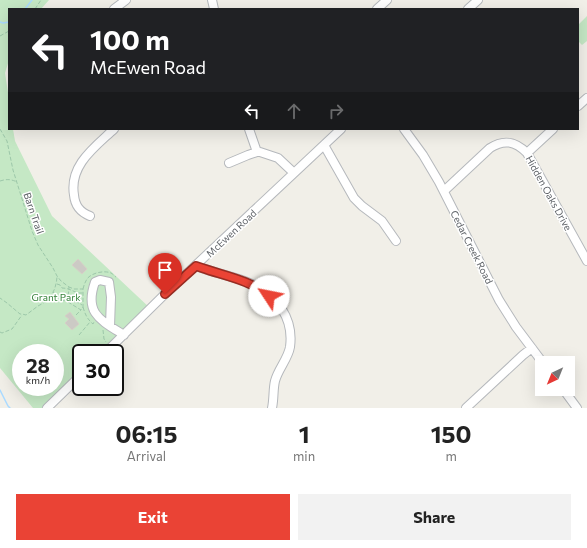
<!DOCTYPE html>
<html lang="en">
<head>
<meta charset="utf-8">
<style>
	:root { --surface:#fff; --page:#f2f2f2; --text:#222; --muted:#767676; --accent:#ea4335 }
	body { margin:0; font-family:Commissioner,sans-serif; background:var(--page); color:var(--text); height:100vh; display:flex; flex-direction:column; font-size:15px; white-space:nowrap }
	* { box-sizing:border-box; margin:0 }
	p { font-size:13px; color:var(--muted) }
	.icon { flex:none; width:22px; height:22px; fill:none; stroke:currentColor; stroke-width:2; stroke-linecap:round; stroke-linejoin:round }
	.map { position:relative; height:408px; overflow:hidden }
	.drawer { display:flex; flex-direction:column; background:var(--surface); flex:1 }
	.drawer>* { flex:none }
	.guide { position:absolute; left:8px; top:8px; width:571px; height:122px; border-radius:0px; box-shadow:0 4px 16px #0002; background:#202124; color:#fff; overflow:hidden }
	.needle { width:26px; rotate:223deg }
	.fabs { position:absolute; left:535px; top:356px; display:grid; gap:8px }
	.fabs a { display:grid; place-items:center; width:40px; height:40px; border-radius:0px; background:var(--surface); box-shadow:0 4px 16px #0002; font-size:20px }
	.speed { position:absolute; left:12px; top:344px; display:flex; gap:8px; font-size:20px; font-weight:700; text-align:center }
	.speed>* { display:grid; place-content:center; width:52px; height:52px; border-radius:50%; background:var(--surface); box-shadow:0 4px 16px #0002; line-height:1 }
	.speed small { font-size:10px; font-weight:400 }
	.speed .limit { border:2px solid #111; border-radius:6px; background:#fff; color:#111 }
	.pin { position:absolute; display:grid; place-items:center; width:34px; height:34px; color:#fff; margin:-41px -17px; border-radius:50% 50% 50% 0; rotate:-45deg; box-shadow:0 0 4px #0007 }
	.pin .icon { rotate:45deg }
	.me { position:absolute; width:44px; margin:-22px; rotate:304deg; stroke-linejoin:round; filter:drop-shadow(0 0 3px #0008) }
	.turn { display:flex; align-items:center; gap:14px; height:84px; padding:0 16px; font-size:18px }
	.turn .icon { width:52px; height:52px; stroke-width:2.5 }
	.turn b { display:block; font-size:28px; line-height:34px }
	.lanes { display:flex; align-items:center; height:38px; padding:0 16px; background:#0003; justify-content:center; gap:20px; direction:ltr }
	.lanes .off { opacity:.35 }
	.eta { display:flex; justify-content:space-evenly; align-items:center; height:68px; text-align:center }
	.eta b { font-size:24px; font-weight:700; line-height:28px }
	.cta { display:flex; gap:8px; margin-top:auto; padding:8px 16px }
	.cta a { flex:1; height:46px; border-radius:0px; background:var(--accent); color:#fff; font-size:16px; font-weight:700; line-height:46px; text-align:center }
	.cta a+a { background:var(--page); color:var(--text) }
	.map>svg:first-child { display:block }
	.green { fill:#c5e8c5; fill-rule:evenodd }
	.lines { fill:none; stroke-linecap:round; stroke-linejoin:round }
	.stream { stroke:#aadaff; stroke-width:1.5 }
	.building { fill:#cccac5; stroke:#d6d1c6 }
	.minor-casing { stroke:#b5b8bc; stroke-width:10 }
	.path { stroke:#9cc7a9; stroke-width:1; stroke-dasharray:4 2; stroke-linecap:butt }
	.minor { stroke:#fff; stroke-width:8 }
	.route-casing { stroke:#982c22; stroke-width:10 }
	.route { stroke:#ea4335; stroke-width:7 }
	.labels { text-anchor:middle; stroke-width:3; stroke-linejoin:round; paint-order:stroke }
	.street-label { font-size:10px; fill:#5f6368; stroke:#fff }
	.park-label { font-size:10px; fill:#348238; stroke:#fff }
</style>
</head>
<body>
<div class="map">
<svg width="587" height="408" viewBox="0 0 587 408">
	<rect width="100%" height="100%" fill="#f1efe8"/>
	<path class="green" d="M0,0H49L41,9H9V60L5,73L9,99V129H13L15,141L52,216L151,309L105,353H81V375L47,408H33L0,368ZM21,353H55V387H21Z
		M587,16V41L582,45L578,41V25Z"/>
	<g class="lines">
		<path class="stream" d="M25,9L32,0
			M0,22L3,23L9,22
			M0,390L8,406L10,408"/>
	</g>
	<path class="building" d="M78,259L87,269L82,274L72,265Z
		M70,312L79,324L72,330L65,323L69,319L65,316Z"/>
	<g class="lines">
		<defs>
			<path id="minor" d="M212,0L214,9
				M114,9L126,0
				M377,9L387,0
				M468,9L478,0
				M578,106L587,98
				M249,129L257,152
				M404,129L423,155L439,182L499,300L516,327L543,363
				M324,145L354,198L362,206L382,221L396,241
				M527,153L553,129
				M229,163L248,155L257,152H260L278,158L294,173
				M444,191L490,148C504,139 515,141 527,153L587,261
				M90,216C80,212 75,206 74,195C69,165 95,147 114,129
				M196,265L202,268C218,274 237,277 252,284C277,296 294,318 290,347C288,359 278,369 275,381C273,389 274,399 272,408
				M110,326L111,297L109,282L100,280L95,282C84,313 100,320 124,335
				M105,353L165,294L341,129
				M563,389L577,408
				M47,408L81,375
				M466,408L523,355L532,348"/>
		</defs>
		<use href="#minor" class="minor-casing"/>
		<path class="path" d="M35,9L41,0
			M0,36L9,31
			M0,129L7,141L13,170L32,231L38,245L53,268L57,276L61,281L69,287L68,298L67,301L60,300L47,301L38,306L26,315L22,314H20L7,303L0,298
			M0,181C6,179 11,179 17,182
			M57,284L60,285L62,288C69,288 72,291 78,293H83
			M83,289C84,285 85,282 87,279C91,273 104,270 111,273C113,274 114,276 116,277
			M53,292C60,300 74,299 82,305
			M45,302C53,295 56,288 57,277
			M68,302L81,310L83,307V289H74L69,287
			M83,307C85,314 87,319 93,324L94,322
			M76,315L81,310
			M103,330L104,339L106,342
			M0,332L2,333L12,329L22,315
			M79,335L90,322"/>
		<use href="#minor" class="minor"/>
	</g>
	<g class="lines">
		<defs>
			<path id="route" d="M165,294L196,266L202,268C225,276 250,280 269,296"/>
		</defs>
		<use href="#route" class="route-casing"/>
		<use href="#route" class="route"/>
	</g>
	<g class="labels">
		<g class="street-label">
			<text transform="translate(549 193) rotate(61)" y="4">Hidden Oaks Drive</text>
			<text transform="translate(34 213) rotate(71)" y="4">Barn Trail</text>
			<text transform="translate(231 233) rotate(-43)" y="4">McEwen Road</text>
			<text transform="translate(472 247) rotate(63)" y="4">Cedar Creek Road</text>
		</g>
		<g class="park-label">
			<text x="56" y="301">Grant Park</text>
		</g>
	</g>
</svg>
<div class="fabs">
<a><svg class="needle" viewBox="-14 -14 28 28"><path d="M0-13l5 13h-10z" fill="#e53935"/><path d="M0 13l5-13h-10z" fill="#767676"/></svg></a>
</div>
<div class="speed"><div>28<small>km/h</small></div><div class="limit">30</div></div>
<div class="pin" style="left:165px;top:294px;background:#d93025"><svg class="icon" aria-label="arrive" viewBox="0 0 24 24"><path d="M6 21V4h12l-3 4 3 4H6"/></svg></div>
<svg class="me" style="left:269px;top:296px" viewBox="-20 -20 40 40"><circle r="19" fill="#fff"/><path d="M0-13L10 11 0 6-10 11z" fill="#ea4335"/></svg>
<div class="guide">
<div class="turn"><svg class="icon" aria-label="left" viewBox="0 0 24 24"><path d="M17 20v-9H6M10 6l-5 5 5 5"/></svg><div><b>100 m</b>McEwen Road</div></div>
<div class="lanes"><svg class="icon" aria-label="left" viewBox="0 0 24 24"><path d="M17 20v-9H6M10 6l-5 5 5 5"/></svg><svg class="icon off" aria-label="ahead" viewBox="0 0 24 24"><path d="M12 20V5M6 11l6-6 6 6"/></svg><svg class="icon off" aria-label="right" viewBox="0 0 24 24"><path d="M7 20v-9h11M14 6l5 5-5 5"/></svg></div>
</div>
</div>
<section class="drawer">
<div class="eta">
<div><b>06:15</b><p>Arrival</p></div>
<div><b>1</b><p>min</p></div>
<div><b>150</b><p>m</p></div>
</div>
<div class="cta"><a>Exit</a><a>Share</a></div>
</section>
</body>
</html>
